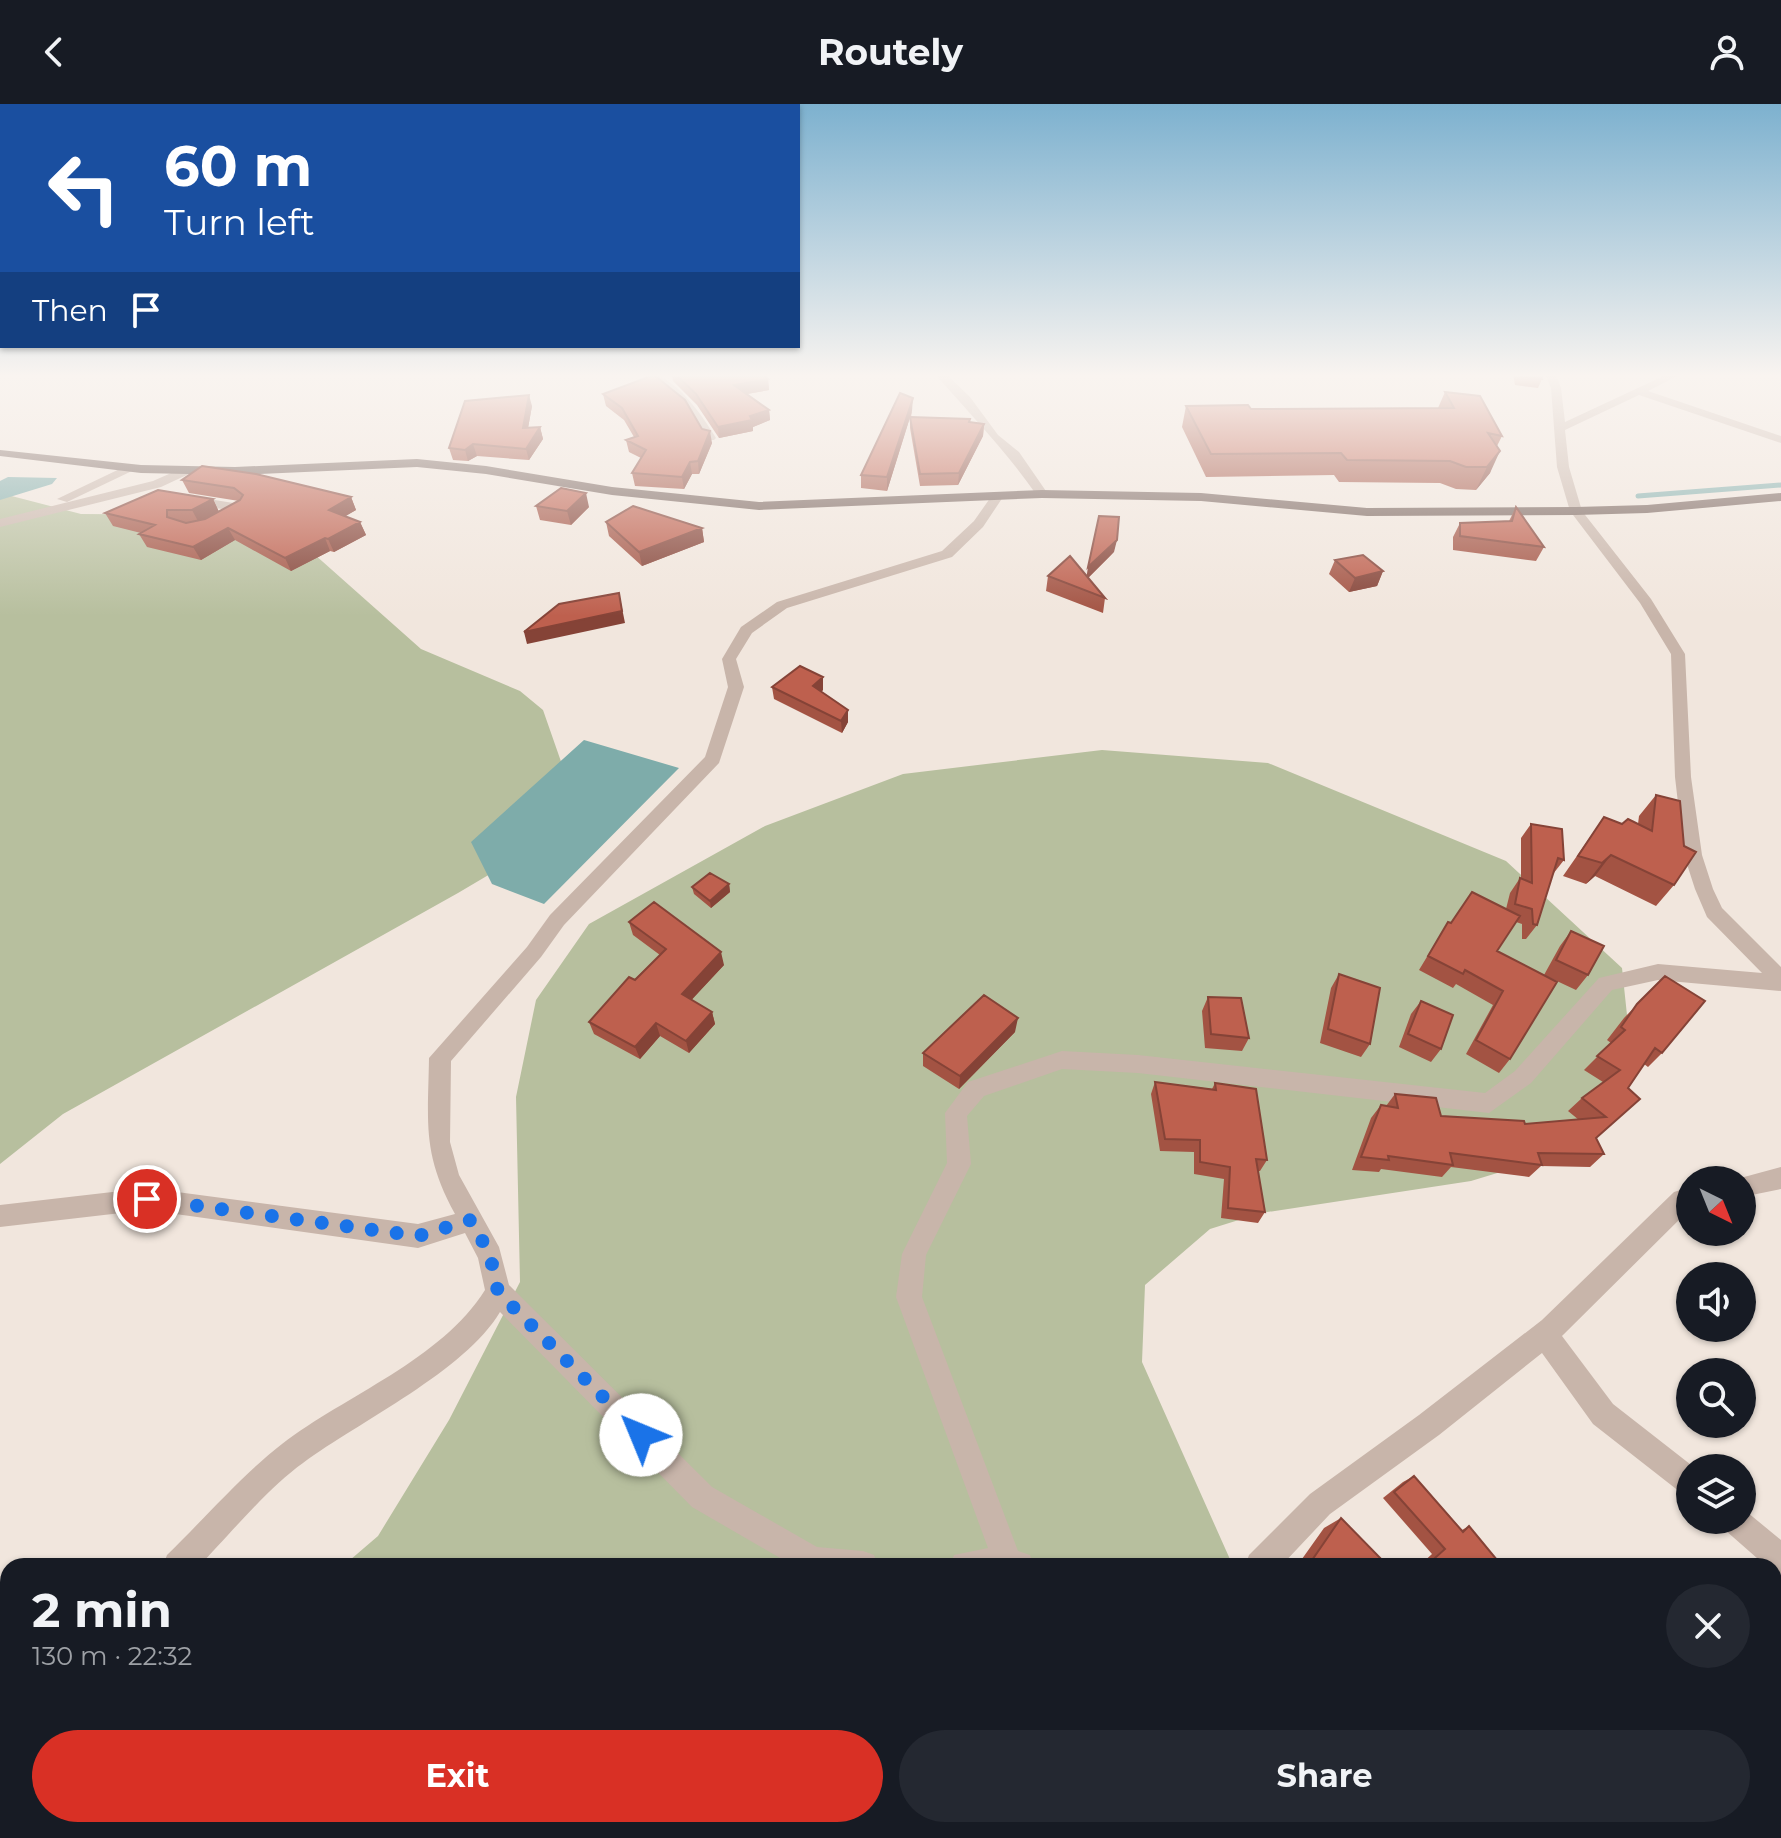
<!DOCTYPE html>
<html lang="en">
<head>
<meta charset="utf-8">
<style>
	:root { --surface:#171b24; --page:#242831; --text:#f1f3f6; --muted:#9ea1a6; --accent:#d93025 }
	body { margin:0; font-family:Montserrat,sans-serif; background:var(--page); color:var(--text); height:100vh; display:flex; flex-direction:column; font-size:30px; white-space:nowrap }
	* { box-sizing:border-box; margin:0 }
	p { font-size:26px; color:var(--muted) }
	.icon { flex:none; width:44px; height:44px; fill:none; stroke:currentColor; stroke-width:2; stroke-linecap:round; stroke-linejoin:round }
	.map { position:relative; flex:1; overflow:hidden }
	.sheet { position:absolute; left:0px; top:1454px; width:1782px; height:280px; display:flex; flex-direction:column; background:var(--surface); border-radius:24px 24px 0 0; box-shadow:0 2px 6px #0004 }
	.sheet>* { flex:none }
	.top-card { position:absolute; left:0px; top:0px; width:800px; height:244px; box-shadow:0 2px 6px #0004; background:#1a4fa0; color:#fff; overflow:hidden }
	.needle { width:52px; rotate:137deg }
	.fabs { position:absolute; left:1676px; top:1062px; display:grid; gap:16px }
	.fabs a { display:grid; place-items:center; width:80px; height:80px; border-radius:50%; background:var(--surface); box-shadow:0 2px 6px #0004; font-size:40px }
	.pin { position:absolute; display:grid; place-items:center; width:68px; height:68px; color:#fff; margin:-34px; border:4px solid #fff; border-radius:50%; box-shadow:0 2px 8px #0007 }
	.me { position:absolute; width:88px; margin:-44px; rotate:315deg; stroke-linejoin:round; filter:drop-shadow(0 0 6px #0008) }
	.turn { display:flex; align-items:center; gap:28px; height:168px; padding:0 32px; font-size:36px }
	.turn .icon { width:104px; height:104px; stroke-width:2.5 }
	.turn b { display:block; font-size:56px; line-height:68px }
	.then { display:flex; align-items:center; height:76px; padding:0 32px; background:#0003; gap:16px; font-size:30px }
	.round { display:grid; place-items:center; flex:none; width:84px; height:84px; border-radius:42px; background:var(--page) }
	.summary { display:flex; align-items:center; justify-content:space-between; height:136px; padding:0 32px }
	h1 { font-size:48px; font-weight:700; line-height:60px }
	.primary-button { display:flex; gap:16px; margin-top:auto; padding:16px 32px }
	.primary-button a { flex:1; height:92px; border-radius:48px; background:var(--accent); color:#fff; font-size:32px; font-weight:700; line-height:92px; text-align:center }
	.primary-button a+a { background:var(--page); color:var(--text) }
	header { display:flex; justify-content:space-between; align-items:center; height:104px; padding:0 32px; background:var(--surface); font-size:36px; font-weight:700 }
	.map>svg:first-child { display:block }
	.green { fill:#b7bf9e }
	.water { fill:#7eacaa }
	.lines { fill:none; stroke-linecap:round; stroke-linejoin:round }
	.stream { stroke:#7eacaa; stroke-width:5 }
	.minor { fill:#c8b5aa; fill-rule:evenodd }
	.major { fill:#77625b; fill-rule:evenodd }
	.wall { fill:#a35343 }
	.shaded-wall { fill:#854337 }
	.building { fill:#be604e; stroke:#854337; stroke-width:2 }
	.route { stroke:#1a73e8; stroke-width:14; stroke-dasharray:0 25.2 }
</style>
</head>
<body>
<header><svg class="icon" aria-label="back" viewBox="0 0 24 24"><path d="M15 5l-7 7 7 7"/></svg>Routely<svg class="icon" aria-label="person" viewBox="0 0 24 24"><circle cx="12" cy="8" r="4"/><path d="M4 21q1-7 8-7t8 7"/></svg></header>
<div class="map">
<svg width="1781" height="1734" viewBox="0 0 1781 1734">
	<rect width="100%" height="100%" fill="#f1e6dd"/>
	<path class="green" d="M0,389L81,410L228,411L287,426L421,545L520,587L543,606L579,709L553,733L458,789L63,1010L0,1060Z
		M1102,646L1268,659L1506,757L1622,864L1632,958L1579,1044L1471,1077L1261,1109L1210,1125L1145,1181L1142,1258L1233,1462H343L378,1432L449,1316L520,1178L516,993L536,896L589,820L765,722L903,670Z
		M32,1726H1380L1385,1734H22Z"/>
	<path class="water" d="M8,373L57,374L52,380L0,396V377Z
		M584,636L679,664L544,800L492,780L471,738Z"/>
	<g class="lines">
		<path class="stream" d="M1638,392L1781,381"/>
		<path class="minor" d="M644,269C673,268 702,311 716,334L714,336H706L689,306Z
			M934,269H945L970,293L998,331L1019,348L1048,390L1046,393H1038C1007,348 970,310 934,269Z
			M1545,269H1555L1561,284L1565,318L1670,269H1683L1648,287L1781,332V339L1639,291L1565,326L1569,363L1582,407L1651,495L1685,550L1691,673L1702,751L1713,785L1722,804L1781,863V887L1658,876L1612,886L1531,979L1489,1009L1138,969L1062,965L984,992L967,1012L971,1060L926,1151L922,1193L1018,1447L1030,1451L1034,1462H950L954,1451L988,1444L896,1193L902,1150L947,1059L945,1009L968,978L1062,947L1138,951L1485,989L1515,967L1599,874L1658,860L1762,869L1707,813L1695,785L1684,751L1675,673L1671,550L1640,499L1570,407L1557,363L1551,284Z
			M130,360L136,364L134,366L67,398L57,395Z
			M187,362L193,366L191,369L161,383L0,423V415L153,377Z
			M993,390L1003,393L983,423L952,453L787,504L752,529L736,555L744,583L719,659L564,821L541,853L451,957L450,1038L459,1071L499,1143L509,1181L712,1383L817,1443L863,1447L874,1451L878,1462H794L692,1403L500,1208C465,1267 360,1317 303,1359C269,1383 229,1431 199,1462H163L167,1451C202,1417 244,1369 282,1340C346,1291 441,1256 485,1186L478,1154L465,1129L418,1144L147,1106L0,1123V1101L147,1084L418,1120L455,1110C422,1049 428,1020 429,954L527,843L550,811L705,653L728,583L722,555L741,523L777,498L942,447L974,417Z
			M189,392L240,400L246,404L226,416L220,412L228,406L185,399L183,396Z
			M1781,1063V1085L1742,1093V1076H1733Z
			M1690,1083V1105L1562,1232L1613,1300L1695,1364H1690V1392L1680,1388L1593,1320L1542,1249L1439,1331L1330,1410L1281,1462H1245L1249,1451L1310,1390L1419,1311L1542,1216L1674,1088Z
			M1742,1404L1781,1436V1470L1774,1467V1462H1766L1725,1426L1721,1416H1742Z
			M8,1676V1718L0,1721V1680Z"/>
		<path class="major" d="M0,346L141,361L235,363L417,355L486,362L612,383L759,398L1042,386L1201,389L1367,404L1576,403L1647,401L1781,389V397L1647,409L1576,411L1367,412L1201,397L1042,394L759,406L612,391L486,370L417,363L235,371L141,369L0,352Z"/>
	</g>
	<path class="wall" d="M672,269H761L768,275L769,286L747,290L769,306L770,316L753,323V327L719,334L697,301L673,277Z
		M1513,269H1540L1542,275L1538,284L1515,281Z
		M1445,288L1502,332L1497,342L1490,369L1476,386L1456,385L1440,379L1339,378L1334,371L1206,373L1182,323L1186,302L1251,305L1438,304Z
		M603,290L702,325L712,339L699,370H692L684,385L635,382L632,369L641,354L629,348L626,336L634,333L624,316L606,302Z
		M532,302L528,324L540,323L543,335L529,356L477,352L468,357L453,356L449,344Z
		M912,307L911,313L984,320L983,332L958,381L920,382L910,324V313L887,387L861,384V371Z
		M182,376L351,393L356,406L345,412L360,418L366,431L334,448L330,447L291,467L235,436L201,456L147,443L139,430L141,429L113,422L105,409L213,395L219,408L239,397L189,389Z
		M536,402L589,403L571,421L540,416Z
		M1516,403L1544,443L1536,457L1453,446V433L1460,419L1509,417Z
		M606,418L702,424L704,438L642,462L609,432Z
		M1114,448L1088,474L1105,494L1103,509L1046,487L1048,472L1087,471Z
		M1335,456L1383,467L1377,482L1349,488L1329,470Z
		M823,573V586L821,588L848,618L842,629L774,595L772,583Z
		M1656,691L1674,781L1656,802L1595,772L1586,780L1563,772L1604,713L1622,720H1638L1639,712Z
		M1531,720L1564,756L1553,770L1537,821L1526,835H1522V820L1516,818L1497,847L1557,878L1510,955L1499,969L1466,950L1493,901L1456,880L1453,884L1419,866L1448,818L1451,819L1506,805L1510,789L1520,774L1521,775V734Z
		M729,780L730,788L711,804L694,790L692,783Z
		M629,818L724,861L691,896L712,908L715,920L689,949L660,932L640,955L594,930L589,918L660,851L633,831Z
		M1571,827L1588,871L1576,886L1544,871L1560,842Z
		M1339,870L1370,940L1361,953L1320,939L1331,884Z
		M1665,872L1662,949L1648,963L1644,960L1596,1034L1604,1050L1590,1063L1541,1062L1529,1073L1451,1063L1442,1073L1381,1065L1379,1068L1352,1066L1371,1014L1381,1001L1386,1002L1395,990L1441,1012L1525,1020L1579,1016L1568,1007L1582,994L1603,978L1584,966L1611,939L1607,936L1624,914Z
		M1208,893L1249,934L1242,947L1205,944L1202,907Z
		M1421,897L1441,945L1431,958L1399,943L1411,910Z
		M1015,928L959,985L923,962V949Z
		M1155,978L1212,985L1215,979L1267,1056L1260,1067H1258L1265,1108L1258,1119L1221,1114L1224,1075L1194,1070V1048L1160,1047L1151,990Z
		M1414,1372L1462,1426L1469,1422L1502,1462H1419L1432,1450L1383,1394L1403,1378Z
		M1341,1414L1388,1462H1297L1324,1424Z
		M1096,1726H1124L1120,1734H1104Z"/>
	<path class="shaded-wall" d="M768,275L769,286L735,292L734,281Z
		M529,291L532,302L526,335L523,324Z
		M913,294L912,307L887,387V373Z
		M769,306L770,316L753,323V327L719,334L718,323Z
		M984,320L983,332L958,381L959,369Z
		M540,323L543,335L529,356L526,345Z
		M710,327L712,339L699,370L698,357Z
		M473,340L477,352L468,357L465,346Z
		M1500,347L1490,369L1476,386L1487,363Z
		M690,358L692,370L684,385L682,373Z
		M586,389L589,403L571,421L567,407Z
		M351,393L356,406L334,419L329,406Z
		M213,395L219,408L199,419L192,406Z
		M360,418L366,431L334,448L328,435Z
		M228,424L235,436L201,456L193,443Z
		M702,424L704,438L642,462L639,448Z
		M325,434L330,447L291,467L285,454Z
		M1117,436L1114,448L1086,476L1088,463Z
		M1383,467L1377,482L1349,488L1355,474Z
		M619,489L625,519L527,540L524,528Z
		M823,573V586L814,594L813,582Z
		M848,606V618L842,629L841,617Z
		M1611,751L1595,772L1586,780L1602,759Z
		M729,780L730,788L711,804L710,797Z
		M721,848L724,861L685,903L682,890Z
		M712,908L715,920L689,949L686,937Z
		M1018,914L1015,928L959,985L960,972Z
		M656,919L660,932L640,955L635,943Z"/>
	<path class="building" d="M674,269H761L768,275L734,281L769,306L750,312L752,316L718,323L696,290Z
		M1518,269H1540L1542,275L1519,272Z
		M654,271L685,296L702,325L710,327L698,357L690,358L682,373L632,369L646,346L626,336L638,332L622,304L603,290Z
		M1445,288L1480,292L1502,332L1488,329L1500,347L1487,363H1466L1450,357L1347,356L1341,349L1211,350L1186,302L1248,301L1251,305L1454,304Z
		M900,289L913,294L887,373L861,371Z
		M529,291L523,324L540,323L526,345L473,340L465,346L449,344L465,297Z
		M910,313L970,315L969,318L984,320L959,369L920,370Z
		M202,362L256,370L351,393L329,406L360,418L328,435L325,434L285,454L228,424L193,443L139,430L155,421L105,409L158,386L213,395L192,406H167V413L186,419L205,415L240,396L243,391L234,384L182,376Z
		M561,384L586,389L567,407L536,402Z
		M633,402L702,424L639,448L606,418Z
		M1516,403L1544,443L1460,432V419L1512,417Z
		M1099,412L1119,413L1117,436L1088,463Z
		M1363,451L1383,467L1355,474L1335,456Z
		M1070,452L1105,494L1048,472Z
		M619,489L622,507L524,528L559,500Z
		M800,562L823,573L813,582L848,606L841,617L772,583Z
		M1656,691L1680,697L1684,742L1696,748L1674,781L1611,751L1602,759L1578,752L1604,713L1622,720L1628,715L1652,727Z
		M1531,720L1562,725L1564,756L1558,754L1537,821L1533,820L1532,805L1515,800L1520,774L1532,779Z
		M710,769L729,780L710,797L692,783Z
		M1472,788L1520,812L1497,847L1557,878L1510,955L1476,936L1503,887L1465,866L1463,870L1428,852L1448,818L1451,819Z
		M654,798L721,848L682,890L712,908L686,937L656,919L635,943L589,918L629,873L635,876L666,845L629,818Z
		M1571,827L1604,842L1588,871L1556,856Z
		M1339,870L1380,884L1370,940L1328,925Z
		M1665,872L1705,897L1662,949L1655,944L1628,984L1640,995L1596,1034L1604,1050L1538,1049L1542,1061L1450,1049L1453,1061L1388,1052L1389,1056L1361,1053L1381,1001L1398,1004L1395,990L1436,994L1441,1012L1524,1017L1525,1020L1606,1013L1582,994L1620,966L1597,952L1625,926L1621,923L1637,900Z
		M984,891L1018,914L960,972L923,949Z
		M1208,893L1241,894L1249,934L1211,930Z
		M1421,897L1453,911L1441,945L1408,930Z
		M1155,978L1216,986L1215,979L1256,985L1267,1056L1256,1055L1265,1108L1228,1104L1230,1063L1200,1058V1036L1165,1035Z
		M1414,1372L1463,1428L1469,1422L1502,1462H1426L1445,1445L1394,1388Z
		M1341,1414L1388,1462H1308Z
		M1100,1726H1124L1120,1734H1109Z"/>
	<linearGradient id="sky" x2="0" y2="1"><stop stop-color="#7db1cf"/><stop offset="0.53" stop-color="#f9f4f0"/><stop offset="1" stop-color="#f9f4f0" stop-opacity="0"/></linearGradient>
	<rect width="1781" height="512" fill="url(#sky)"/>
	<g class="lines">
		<path class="route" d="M147,1095L418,1132L471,1116L490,1151L498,1188L641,1331"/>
	</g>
</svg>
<div class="fabs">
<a><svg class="needle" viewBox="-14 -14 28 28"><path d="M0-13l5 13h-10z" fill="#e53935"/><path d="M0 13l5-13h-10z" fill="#9ea1a6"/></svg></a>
<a><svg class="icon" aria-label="sound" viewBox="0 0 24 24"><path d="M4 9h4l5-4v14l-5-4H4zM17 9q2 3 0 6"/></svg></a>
<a><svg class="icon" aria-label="search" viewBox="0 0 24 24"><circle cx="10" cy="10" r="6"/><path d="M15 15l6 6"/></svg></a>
<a><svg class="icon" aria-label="layers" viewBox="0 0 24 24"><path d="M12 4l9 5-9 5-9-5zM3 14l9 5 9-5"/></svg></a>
</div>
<div class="pin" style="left:147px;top:1095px;background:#d93025"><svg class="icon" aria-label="arrive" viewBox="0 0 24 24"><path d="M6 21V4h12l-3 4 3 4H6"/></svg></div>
<svg class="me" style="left:641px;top:1331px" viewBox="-20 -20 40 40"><circle r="19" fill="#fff"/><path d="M0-13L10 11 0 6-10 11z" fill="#1a73e8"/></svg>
<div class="top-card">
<div class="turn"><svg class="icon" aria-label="left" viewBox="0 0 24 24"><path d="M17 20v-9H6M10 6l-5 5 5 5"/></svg><div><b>60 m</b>Turn left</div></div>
<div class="then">Then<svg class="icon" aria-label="arrive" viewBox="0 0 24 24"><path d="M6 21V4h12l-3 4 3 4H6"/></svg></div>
</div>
<section class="sheet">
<div class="summary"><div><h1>2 min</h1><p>130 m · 22:32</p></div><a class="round"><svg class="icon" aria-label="close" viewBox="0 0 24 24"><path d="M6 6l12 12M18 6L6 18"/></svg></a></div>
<div class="primary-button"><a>Exit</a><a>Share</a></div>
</section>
</div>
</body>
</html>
